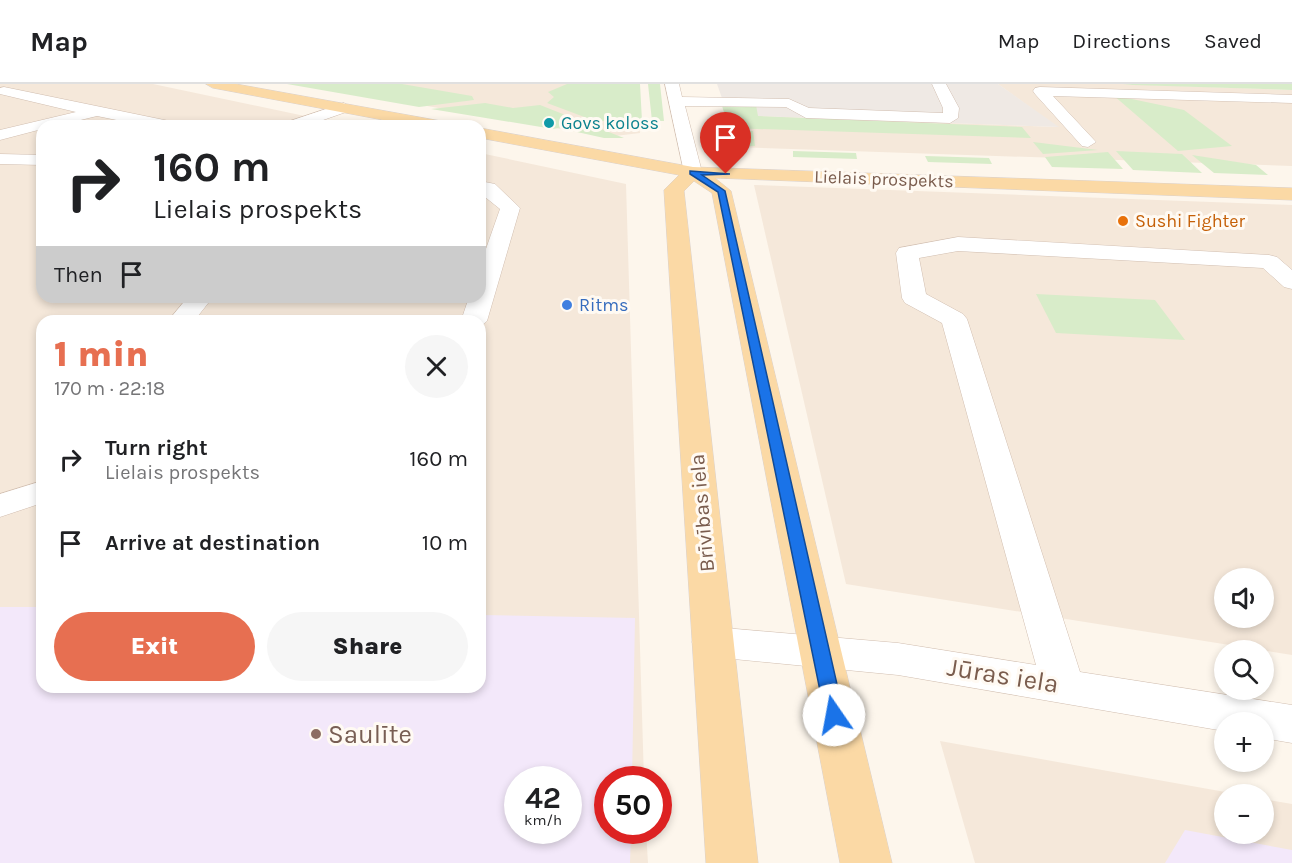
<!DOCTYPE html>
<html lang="en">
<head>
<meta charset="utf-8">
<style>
	:root { --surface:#fff; --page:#f6f6f6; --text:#202124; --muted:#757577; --line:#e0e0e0; --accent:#e76f51 }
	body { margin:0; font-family:Karla,sans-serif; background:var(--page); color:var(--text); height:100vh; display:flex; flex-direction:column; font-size:22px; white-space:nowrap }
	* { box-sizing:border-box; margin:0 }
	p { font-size:20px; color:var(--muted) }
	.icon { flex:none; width:33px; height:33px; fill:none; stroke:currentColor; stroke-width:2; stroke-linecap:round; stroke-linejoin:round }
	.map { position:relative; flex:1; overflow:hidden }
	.drawer { position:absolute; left:36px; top:231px; width:450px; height:378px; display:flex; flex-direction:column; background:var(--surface); border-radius:18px; box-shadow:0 3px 9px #0003 }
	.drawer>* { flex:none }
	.hud { position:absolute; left:36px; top:36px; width:450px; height:183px; border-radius:18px; box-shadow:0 3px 9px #0003; background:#fff; color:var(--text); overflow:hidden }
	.buttons { position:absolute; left:1214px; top:484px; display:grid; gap:12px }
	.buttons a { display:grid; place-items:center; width:60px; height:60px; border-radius:50%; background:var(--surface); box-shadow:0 3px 9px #0003; font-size:30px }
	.speed { position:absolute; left:504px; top:682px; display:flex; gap:12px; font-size:30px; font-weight:700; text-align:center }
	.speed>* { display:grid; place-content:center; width:78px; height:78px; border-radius:50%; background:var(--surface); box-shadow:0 3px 9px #0003; line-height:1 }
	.speed small { font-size:15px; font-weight:400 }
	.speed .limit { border:9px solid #d22; background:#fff; color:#111 }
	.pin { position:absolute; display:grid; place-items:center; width:51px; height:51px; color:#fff; margin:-62px -26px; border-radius:50% 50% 50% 0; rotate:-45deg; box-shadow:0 0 6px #0007 }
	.pin .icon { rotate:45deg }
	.me { position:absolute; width:66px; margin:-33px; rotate:348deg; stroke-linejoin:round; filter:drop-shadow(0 0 4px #0008) }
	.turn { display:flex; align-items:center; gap:21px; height:126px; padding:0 18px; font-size:27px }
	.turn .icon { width:78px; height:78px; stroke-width:2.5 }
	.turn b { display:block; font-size:42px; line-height:51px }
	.then { display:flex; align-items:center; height:57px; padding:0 18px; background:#0003; gap:12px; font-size:22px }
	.round { display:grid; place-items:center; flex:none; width:63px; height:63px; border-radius:32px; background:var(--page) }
	.overview { display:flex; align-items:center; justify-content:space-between; height:102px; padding:0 18px }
	h1 { font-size:36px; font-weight:800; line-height:45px; color:var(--accent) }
	.action { display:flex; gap:12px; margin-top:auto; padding:12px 18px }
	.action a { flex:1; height:69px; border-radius:36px; background:var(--accent); color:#fff; font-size:24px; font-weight:800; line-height:69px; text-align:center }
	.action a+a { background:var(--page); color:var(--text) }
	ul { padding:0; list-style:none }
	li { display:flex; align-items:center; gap:18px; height:84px; padding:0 18px }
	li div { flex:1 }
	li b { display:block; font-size:22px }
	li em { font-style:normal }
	header { display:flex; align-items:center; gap:36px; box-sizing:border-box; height:84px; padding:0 30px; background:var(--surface); border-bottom:2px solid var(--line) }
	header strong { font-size:28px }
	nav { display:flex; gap:33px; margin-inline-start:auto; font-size:21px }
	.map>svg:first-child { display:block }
	.residential { fill:#f5e8da; fill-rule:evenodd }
	.industrial { fill:#efe9e4 }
	.education { fill:#f3e8fa; fill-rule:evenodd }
	.green { fill:#d8ecc9 }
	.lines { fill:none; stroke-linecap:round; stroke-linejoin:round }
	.minor-casing { stroke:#d1beb0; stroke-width:1 }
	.major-casing { stroke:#dad1cd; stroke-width:1 }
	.minor { fill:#fff; fill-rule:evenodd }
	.major { fill:#fbd9a5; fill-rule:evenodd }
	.route { fill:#1a73e8; stroke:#114b97; stroke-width:1.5 }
	.culture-dot { fill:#0f9aa8; stroke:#fffaf3; stroke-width:2 }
	.food-dot { fill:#e8710a; stroke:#fffaf3; stroke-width:2 }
	.shop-dot { fill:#3f7fe0; stroke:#fffaf3; stroke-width:2 }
	.education-dot { fill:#8d6e63; stroke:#fffaf3; stroke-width:2 }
	.labels { text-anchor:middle; stroke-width:6; stroke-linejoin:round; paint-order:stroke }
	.far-culture-label { font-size:18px; fill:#0d838f; stroke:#fffaf3; text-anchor:start }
	.far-street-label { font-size:18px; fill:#7a5c4d; stroke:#fffaf3 }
	.far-food-label { font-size:18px; fill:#c56008; stroke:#fffaf3; text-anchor:start }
	.far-shop-label { font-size:18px; fill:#366cbe; stroke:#fffaf3; text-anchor:start }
	.street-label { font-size:21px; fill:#7a5c4d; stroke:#fffaf3 }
	.near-street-label { font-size:26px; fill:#7a5c4d; stroke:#fffaf3 }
	.near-education-label { font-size:26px; fill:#785e54; stroke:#fffaf3; text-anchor:start }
</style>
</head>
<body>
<header>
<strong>Map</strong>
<nav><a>Map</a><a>Directions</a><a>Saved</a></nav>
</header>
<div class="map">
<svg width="1292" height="779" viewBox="0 0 1292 779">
	<rect width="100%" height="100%" fill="#fdf6ec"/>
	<path class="residential" d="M0,0H153L352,42H42V213H480V69L626,100L644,696H608V747H646L648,779H0ZM42,237H480V603H42ZM518,696H568V747H518Z
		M299,0H634L640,49L607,53Z
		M998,0H1123L1292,6V82L734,63L728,31L1057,43Z
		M754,101L1292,121V571L846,500ZM1224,495H1263V534H1224Z
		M940,657L1242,711H1224V750H1263V715L1292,720V779H975Z"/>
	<path class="industrial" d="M717,0H998L1059,43L728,31Z"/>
	<path class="education" d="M0,523H42V603H480V531L635,534L632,696H608V747H631L630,779H0ZM518,696H568V747H518Z
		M1185,746L1292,766V779H1165Z"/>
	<path class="green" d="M287,0H402L472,12L474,16L419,23Z
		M567,0H640L642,37H595L547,19L554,13L548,8Z
		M648,0H660L664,37H652Z
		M1123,0H1292V6L1133,1Z
		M1113,11L1184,26L1232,62L1178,67Z
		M485,19L513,24L540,21L624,54H604L577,48L567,42L553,45L431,25Z
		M756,21L758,32L1022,43L1031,54L729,44L722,22Z
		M729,46L753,47L755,62H733Z
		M1033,58L1098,66L1043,70Z
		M793,67L856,69L857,75L793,73Z
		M1116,67L1182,70L1202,89L1133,86Z
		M1108,68L1123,85L1052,83L1045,73Z
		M1192,71L1256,81L1268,91L1214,89Z
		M925,72L989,74L992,80L928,78Z
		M1036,210L1155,216L1185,256L1056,249Z"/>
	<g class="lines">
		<defs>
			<path id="minor" d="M665,0H679L682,13L789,15L809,24L943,29V24L932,0H946L959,24L958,34L950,39L806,34L786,23L685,22L702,88L693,93L684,88Z
				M4,3L169,37L177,42H146L97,32L56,42H42V45L0,56V46L76,28L0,10V4Z
				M1040,3L1292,11V19L1053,12L1096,58L1088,63L1082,62L1035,10L1033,7L1035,4Z
				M344,19L352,24L349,27L306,42H282L284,39Z
				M0,70L42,71V81L0,80Z
				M480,97L495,100L520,124L487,237L480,243V237H461L469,213H480V182L500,125L480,109Z
				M958,153L1269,171L1277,173L1292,186V205L1284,203L1263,184L958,167L919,174L926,210L963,230L967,235L1080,588L1292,621V659L1263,654V639H1224V647L898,591L713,573L698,569L692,558L698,547L713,543L898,559L1036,581L942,239L905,219L902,214L896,169L899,164Z
				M188,213H213L194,237H168Z
				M42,397V419L0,433V410Z"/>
			<path id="major" d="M206,0H236L441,37L449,42H415L213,4Z
				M480,44L693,83L1292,104V116L715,94L731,107L892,779H840L712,109L694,97L684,107L758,779H706L664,106L679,91L480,54Z"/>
		</defs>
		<use href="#minor" class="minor-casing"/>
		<use href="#major" class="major-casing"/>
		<use href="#minor" class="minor"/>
		<use href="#major" class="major"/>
	</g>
	<path class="route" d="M690,87L730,90L702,91L725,107L844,631L841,636L834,638L828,636L825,631L718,108L690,90Z"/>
	<circle class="culture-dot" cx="549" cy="39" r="6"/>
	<circle class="food-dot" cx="1123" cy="137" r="6"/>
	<circle class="shop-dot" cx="567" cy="221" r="6"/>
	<circle class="education-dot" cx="316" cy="650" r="6"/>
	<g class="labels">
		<g class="far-culture-label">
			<text x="561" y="45">Govs koloss</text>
		</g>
		<g class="far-street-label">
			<text transform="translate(884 95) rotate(2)" y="6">Lielais prospekts</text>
		</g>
		<g class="far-food-label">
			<text x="1135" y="143">Sushi Fighter</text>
		</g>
		<g class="far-shop-label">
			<text x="579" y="227">Ritms</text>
		</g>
		<g class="street-label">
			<text transform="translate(702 429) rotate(-95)" y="7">Brīvības iela</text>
		</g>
		<g class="near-street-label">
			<text transform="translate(1003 591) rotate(9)" y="9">Jūras iela</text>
		</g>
		<g class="near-education-label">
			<text x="328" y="659">Saulīte</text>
		</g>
	</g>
</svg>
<div class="buttons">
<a><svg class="icon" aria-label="sound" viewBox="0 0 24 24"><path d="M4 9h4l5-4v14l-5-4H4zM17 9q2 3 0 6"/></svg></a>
<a><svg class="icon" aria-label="search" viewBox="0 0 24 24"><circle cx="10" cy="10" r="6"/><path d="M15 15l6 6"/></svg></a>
<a>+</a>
<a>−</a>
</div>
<div class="speed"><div>42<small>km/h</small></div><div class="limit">50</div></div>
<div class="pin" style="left:726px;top:90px;background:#d93025"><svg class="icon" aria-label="arrive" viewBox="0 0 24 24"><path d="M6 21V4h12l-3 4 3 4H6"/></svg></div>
<svg class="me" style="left:834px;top:631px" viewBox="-20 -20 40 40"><circle r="19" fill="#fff"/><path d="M0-13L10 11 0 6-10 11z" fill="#1a73e8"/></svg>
<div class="hud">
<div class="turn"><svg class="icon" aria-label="right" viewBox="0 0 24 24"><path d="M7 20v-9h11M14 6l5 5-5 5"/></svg><div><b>160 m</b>Lielais prospekts</div></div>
<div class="then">Then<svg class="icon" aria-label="arrive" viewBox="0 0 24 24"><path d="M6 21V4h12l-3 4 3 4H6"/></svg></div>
</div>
<section class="drawer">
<div class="overview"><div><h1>1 min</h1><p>170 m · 22:18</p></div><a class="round"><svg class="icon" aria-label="close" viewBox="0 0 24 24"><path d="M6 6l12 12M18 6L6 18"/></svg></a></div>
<ul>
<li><svg class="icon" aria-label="right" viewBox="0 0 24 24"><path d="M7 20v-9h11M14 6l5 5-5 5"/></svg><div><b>Turn right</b><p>Lielais prospekts</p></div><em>160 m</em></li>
<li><svg class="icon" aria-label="arrive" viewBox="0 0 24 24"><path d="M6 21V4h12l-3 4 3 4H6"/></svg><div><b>Arrive at destination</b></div><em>10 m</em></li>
</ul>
<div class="action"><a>Exit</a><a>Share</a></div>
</section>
</div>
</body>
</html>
